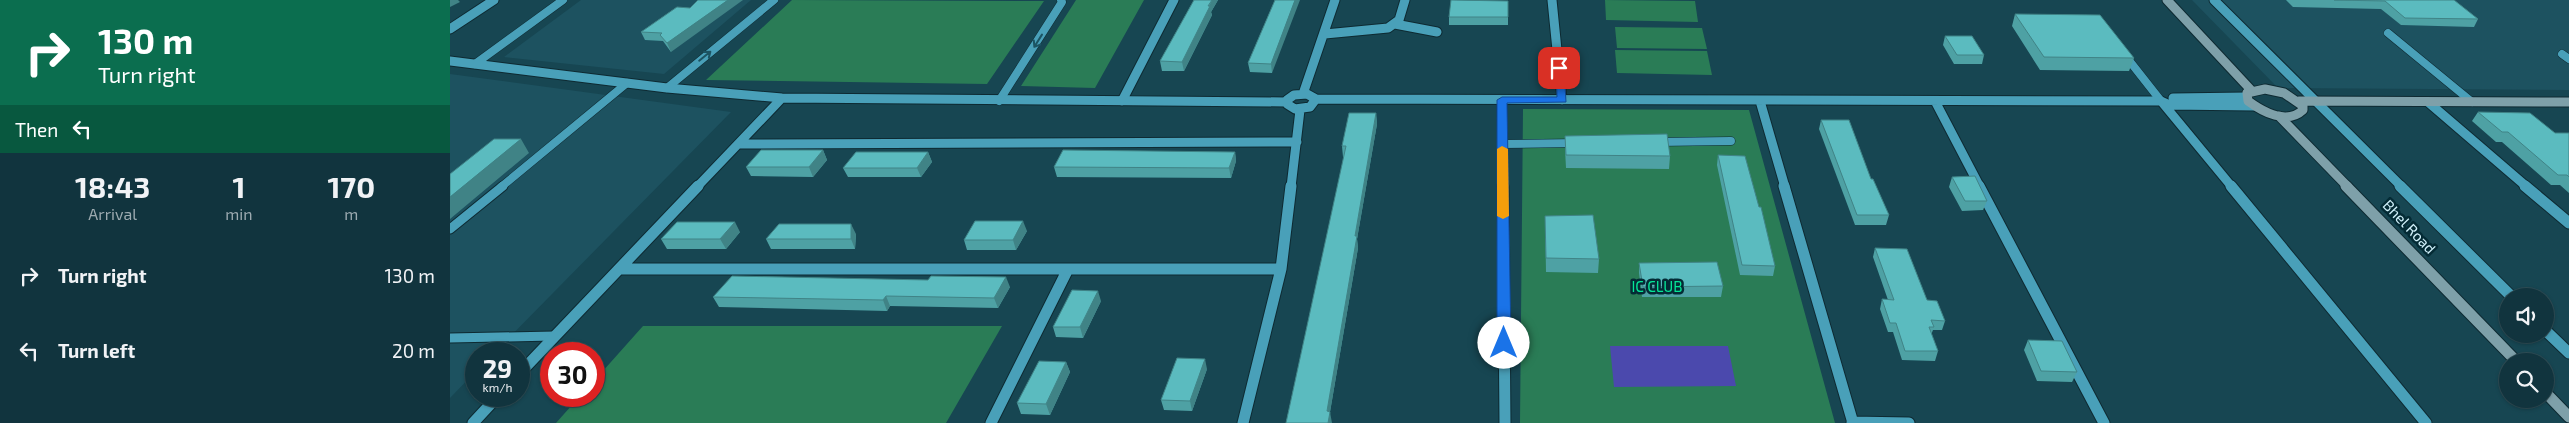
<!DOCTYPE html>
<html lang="en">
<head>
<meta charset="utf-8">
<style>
	:root { --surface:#11343e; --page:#1a3c45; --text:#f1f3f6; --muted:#9caab0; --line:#304f58 }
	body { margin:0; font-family:"Exo 2",sans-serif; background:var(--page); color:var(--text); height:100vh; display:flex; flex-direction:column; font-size:19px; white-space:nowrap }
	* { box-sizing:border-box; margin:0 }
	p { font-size:16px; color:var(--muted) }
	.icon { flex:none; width:28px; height:28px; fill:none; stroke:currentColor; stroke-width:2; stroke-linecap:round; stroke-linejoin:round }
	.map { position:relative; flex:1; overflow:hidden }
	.panel { display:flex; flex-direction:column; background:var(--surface); width:450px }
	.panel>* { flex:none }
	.banner { background:#0b6e4f; color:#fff; overflow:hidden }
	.fabs { position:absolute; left:2049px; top:288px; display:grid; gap:10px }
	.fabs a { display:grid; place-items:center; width:55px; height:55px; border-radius:50%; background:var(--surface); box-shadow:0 1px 4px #0004,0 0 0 1px var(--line); font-size:25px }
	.speed { position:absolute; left:15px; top:342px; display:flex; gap:10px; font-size:25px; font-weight:700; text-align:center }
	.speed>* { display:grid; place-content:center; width:65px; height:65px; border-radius:50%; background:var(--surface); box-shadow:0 1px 4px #0004,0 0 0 1px var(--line); line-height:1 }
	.speed small { font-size:12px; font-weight:400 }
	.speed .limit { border:8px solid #d22; background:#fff; color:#111 }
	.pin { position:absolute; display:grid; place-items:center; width:42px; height:42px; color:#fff; margin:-21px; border-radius:10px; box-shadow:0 2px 8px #0006 }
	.me { position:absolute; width:55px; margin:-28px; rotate:0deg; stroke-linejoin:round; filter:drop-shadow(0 0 4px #0008) }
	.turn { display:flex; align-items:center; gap:18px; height:105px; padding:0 15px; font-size:22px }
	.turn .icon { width:65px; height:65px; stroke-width:2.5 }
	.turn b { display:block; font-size:35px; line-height:42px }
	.then { display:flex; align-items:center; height:48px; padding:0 15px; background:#0003; gap:10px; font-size:19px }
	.eta { display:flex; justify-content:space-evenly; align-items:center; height:85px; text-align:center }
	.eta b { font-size:30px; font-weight:700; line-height:35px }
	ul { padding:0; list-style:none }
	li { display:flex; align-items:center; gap:15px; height:75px; padding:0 15px }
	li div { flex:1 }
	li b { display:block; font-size:19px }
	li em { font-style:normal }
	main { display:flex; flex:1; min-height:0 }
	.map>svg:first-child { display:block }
	.built { fill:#1d5260 }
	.green { fill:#2a7c56 }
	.water { fill:#4b49ad }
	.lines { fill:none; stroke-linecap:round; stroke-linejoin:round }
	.lane-far1-casing { stroke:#0e2a32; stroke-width:9 }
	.lane-casing { stroke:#0e2a32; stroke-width:11 }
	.street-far1-casing { stroke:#0e2a32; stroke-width:11 }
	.street-casing { stroke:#0e2a32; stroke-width:13 }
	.secondary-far1-casing { stroke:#0e2a32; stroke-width:11 }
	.secondary-casing { stroke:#0e2a32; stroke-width:13 }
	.lane-far1 { stroke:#49a0b9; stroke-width:8 }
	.lane { stroke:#49a0b9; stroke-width:9 }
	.street-far1 { stroke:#49a0b9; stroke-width:9 }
	.street { stroke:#49a0b9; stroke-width:11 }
	.secondary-far1 { stroke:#7ea0a9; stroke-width:9 }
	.secondary { stroke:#7ea0a9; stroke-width:11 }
	.wall { fill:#4ea1a4 }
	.shaded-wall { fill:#408386 }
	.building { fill:#5bbbbf; stroke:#408386 }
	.oneway { stroke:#1c5463 }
	.route { fill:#1a73e8; stroke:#114b97 }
	.slow { fill:#f59e0b }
	.labels { text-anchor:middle; stroke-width:5; stroke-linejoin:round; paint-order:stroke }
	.street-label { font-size:15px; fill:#d2f2fc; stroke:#042b35 }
	.park-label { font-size:15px; fill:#05e596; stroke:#042b35 }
</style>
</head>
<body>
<main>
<section class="panel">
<div class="banner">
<div class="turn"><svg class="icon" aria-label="right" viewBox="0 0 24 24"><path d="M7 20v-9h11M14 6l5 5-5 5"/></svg><div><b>130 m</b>Turn right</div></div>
<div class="then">Then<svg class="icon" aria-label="left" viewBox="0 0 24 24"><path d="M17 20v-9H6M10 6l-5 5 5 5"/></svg></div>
</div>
<div class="eta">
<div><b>18:43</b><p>Arrival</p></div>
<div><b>1</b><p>min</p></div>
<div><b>170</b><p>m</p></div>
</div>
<ul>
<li><svg class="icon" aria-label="right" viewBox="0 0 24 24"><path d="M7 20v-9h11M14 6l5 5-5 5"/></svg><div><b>Turn right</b></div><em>130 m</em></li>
<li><svg class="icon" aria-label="left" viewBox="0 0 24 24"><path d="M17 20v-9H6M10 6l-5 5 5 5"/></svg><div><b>Turn left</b></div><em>20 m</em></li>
</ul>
</section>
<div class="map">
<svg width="2119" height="423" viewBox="0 0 2119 423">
	<rect width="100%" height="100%" fill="#174652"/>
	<path class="built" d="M131,0H301L214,74L54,57Z
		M1742,0H2119V90L1828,88Z
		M0,74L281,112L43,354H26V371L0,398Z"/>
	<path class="green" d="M342,0L594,1L537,84L256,80Z
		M626,0H694L645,88L571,86Z
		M1155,0L1245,1L1248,22L1156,20Z
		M1165,27L1252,28L1257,49L1167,48Z
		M1165,50L1257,51L1262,75L1167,73Z
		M1073,109L1299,110L1385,423H1070Z
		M193,326H552L496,423H106L130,396H144V381Z"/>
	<path class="water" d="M1160,346H1278L1286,386L1164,387Z"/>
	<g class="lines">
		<defs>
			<path id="lane-far1" d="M1938,33L2022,102
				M1674,54L1711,101
				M2112,54L2119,59
				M25,64L113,0
				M217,88L324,0
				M549,101L612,2L611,0
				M1207,142L1281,141
				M1052,144L1127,143
				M51,187L177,83"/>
			<path id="lane" d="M0,229L53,186
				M0,338L104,336"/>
			<path id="street-far1" d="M1102,0L1112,100
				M1764,0L1952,187
				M945,24L987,32
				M0,29L44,0
				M875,34L938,28L949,20L955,0
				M0,61L217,88L332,98L836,102
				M853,94L885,0
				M857,94L866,99L860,107L845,109L837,104V100L844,95Z
				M1723,98L1796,97
				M866,99L1711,101L1720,105L1803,106
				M1052,100L1053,187
				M672,101L724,0
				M1310,101L1335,187
				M1485,101L1530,187
				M1711,101L1782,187
				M1978,102L2077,187
				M289,144L847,142
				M247,187L332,98
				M841,187L850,110"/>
			<path id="street" d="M1053,186L1055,423
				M1334,186L1403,423
				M1529,186L1654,423
				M1781,186L1976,423
				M1950,186L2061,296
				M2075,186L2119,223
				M169,269H831
				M2095,330L2119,353
				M69,374L248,186
				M1402,422L1459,423
				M23,423L48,396
				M541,423L618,269
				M793,423L831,269L841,186"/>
			<path id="secondary-far1" d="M1717,0L1801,90
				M1815,89L1834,93L1853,106V110C1837,125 1813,112 1798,101L1797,93Z
				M1849,101L2119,102
				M1829,116L1898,187"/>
			<path id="secondary" d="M1896,186L2066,361
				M2095,392L2119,417"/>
		</defs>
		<use href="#lane-far1" class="lane-far1-casing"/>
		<use href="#lane" class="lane-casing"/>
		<use href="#street-far1" class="street-far1-casing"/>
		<use href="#street" class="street-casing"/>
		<use href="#secondary-far1" class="secondary-far1-casing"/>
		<use href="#secondary" class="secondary-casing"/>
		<use href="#lane-far1" class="lane-far1"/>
		<use href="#lane" class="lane"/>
		<use href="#street-far1" class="street-far1"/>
		<use href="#street" class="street"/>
		<use href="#secondary-far1" class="secondary-far1"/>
		<use href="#secondary" class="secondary"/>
	</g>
	<path class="wall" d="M744,0H768L761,12L762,15L734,71H712L710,61Z
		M825,0L822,73L800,72L798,63Z
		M1836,0H2004L2028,19L2024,27L1951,25L1931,9L1843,7Z
		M1018,1H1058V25H999V17Z
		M227,7L221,52L213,41L195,40L191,32Z
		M1565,14L1684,58L1679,71L1590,70L1562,26Z
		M1495,36L1534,55L1532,64H1504L1493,45Z
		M2028,112L2105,133H2119V193L2110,185H2101L2052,142H2046L2022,121Z
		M926,113L927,124L907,239L908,248L880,412L836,423L894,157H893L892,146Z
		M1371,120L1421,179L1439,215L1436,225H1405L1369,129Z
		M1115,136L1220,156L1219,169L1116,168L1115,149Z
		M373,150L377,160L363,177L301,176L296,167Z
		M478,152L482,162L471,177H398L393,168Z
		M785,152L786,161L781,178L607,177L604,167Z
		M1268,155L1325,266L1323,276L1290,275L1267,165Z
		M1502,177L1537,201L1533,210L1512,211L1499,187Z
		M1095,216L1149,259L1148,273L1096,272Z
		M577,231L566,250H517L514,240Z
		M290,232L276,249H217L211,239Z
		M406,234L405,249H321L316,239Z
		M1425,248L1477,300L1495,321L1492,330H1483L1481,335L1488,351L1485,361L1452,360L1443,332H1438L1430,309L1432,299L1438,300L1423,257Z
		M1189,263L1273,286L1271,297H1192L1189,273Z
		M560,287L548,308L440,306L437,311L269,307L263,297Z
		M651,301L633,338L606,337L603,327Z
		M1578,340L1627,372L1622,382L1587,381L1574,350Z
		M616,362L620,372L600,415L571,414L567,403Z
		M757,369L742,411L714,410L711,400Z"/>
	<path class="shaded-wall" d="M0,0H8L10,2L0,7Z
		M278,0H293L221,52L217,43Z
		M762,0H768L761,12L762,15L734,71L732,62Z
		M845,0H850L822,73L821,64Z
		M926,113L927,124L907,239L908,248L880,412L882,423H878L877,411L905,236Z
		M71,139L79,153L0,219V197Z
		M373,150L377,160L363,177L359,167Z
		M478,152L482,162L471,177L467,168Z
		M785,152L786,161L781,178L779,168Z
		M573,221L577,231L566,250L563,240Z
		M285,222L290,232L276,249L270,239Z
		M401,224L406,234L405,249L401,239Z
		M556,277L560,287L548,308L544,298Z
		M648,291L651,301L633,338L630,327Z
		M436,296L440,306L437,311L433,300Z
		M755,359L757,369L742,411L740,401Z
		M616,362L620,372L600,415L596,404Z"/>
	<path class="building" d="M248,0H278L217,43L210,35L212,33L191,32L227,7L240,8Z
		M744,0H762L758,6H760L732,62L710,61Z
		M825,0H845L821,64L798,63Z
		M1001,0L1058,1V17H999Z
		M1884,0H2004L2028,19L1955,18L1935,1Z
		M1565,14L1650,15L1684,58L1594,57Z
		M1495,36H1522L1534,55H1507Z
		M2028,112L2080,113L2105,133H2119V177L2117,175H2108L2058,132H2052Z
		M899,113H926L905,236H907L877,411L880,412L878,423H836L896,146H892Z
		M1371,120H1399L1421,179H1423L1439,215H1407Z
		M1217,134L1220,156L1116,155L1115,136Z
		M44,139H71L0,197V174Z
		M311,150H373L359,167H296Z
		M613,150L785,152L779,168L604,167Z
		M406,152H478L467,168H393Z
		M1268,155L1295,156L1309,207H1311L1325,266L1292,265Z
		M1525,176L1537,201H1515L1502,177Z
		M1143,215L1149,259L1096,258L1095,216Z
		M525,221H573L563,240H514Z
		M227,222H285L270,239H211Z
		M329,224H401V239H316Z
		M1425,248L1457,249L1477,300L1487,301L1495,321L1481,320L1484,327H1479L1488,351H1455L1446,323H1440L1432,299L1444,300Z
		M1267,262L1273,286L1193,287L1189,263Z
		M282,276L478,280L481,276L556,277L544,298L436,296L433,300L263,297Z
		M622,290L648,291L630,327H603Z
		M1578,340L1612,341L1627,372L1591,371Z
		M727,358L755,359L740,401L711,400Z
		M589,361L616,362L596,404L567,403Z"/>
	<defs><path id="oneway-shaft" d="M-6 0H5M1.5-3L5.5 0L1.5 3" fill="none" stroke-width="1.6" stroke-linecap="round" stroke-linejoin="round" transform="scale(1.25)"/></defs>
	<g class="oneway">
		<use href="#oneway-shaft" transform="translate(588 41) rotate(122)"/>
		<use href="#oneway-shaft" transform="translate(255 56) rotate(-39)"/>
	</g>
	<path class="route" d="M1106,66L1114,68L1116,102L1057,103L1061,343L1054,348L1047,343V100L1052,97H1107Z"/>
	<path class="slow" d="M1052,146L1058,149L1059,216L1053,219L1047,216V149Z"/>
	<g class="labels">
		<g class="street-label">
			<text transform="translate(1959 227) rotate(46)" y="5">Bhel Road</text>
		</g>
		<g class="park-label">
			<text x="1207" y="292">IC CLUB</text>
		</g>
	</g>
</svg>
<div class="fabs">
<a><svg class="icon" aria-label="sound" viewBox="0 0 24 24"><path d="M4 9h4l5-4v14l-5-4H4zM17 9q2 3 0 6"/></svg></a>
<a><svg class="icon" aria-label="search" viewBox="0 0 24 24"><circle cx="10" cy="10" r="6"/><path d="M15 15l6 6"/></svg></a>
</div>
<div class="speed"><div>29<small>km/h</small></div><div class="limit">30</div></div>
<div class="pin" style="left:1109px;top:68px;background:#d93025"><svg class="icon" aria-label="arrive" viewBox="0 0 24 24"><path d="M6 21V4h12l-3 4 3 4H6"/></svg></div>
<svg class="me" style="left:1054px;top:343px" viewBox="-20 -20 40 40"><circle r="19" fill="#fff"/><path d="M0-13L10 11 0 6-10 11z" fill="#1a73e8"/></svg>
</div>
</main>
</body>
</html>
